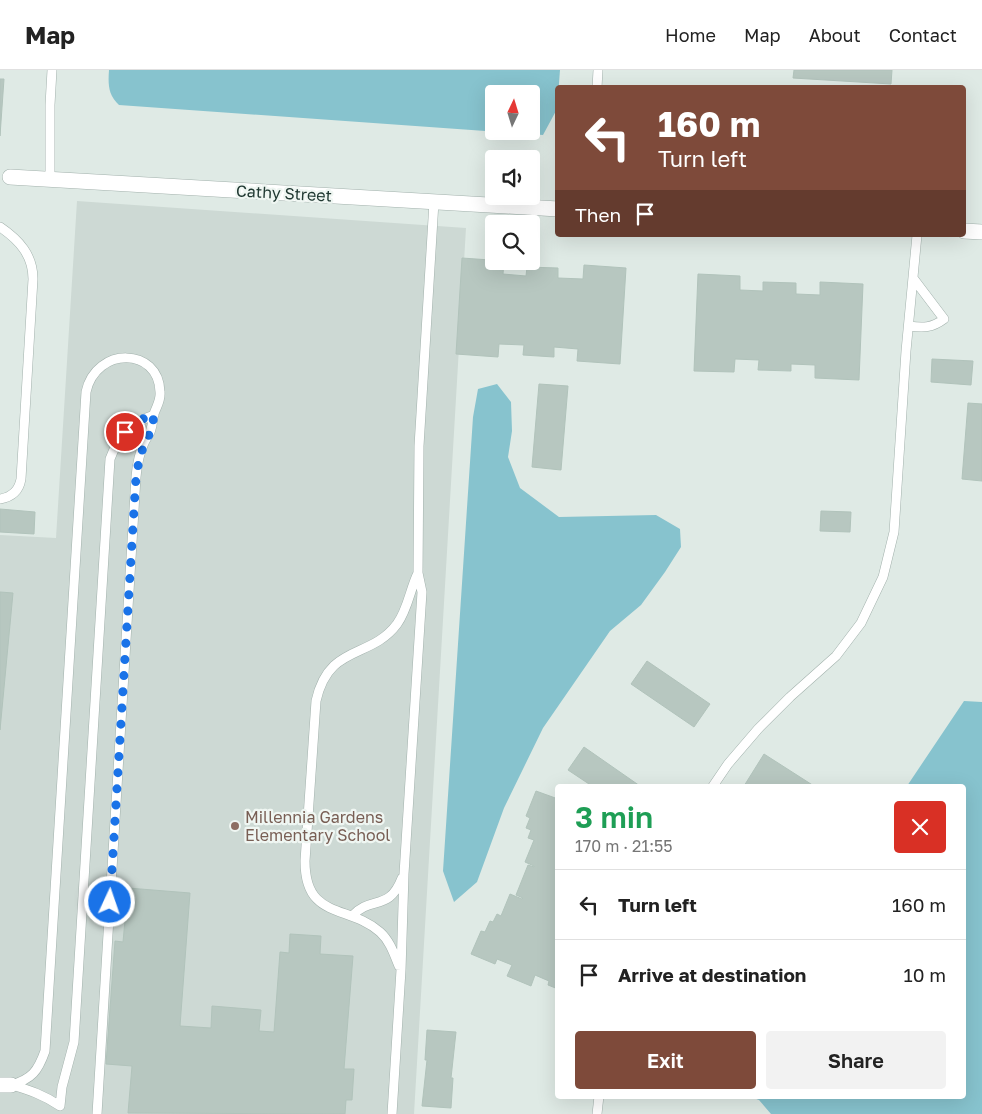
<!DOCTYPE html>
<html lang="en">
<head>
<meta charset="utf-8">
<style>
	:root { --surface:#fff; --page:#f2f2f2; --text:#222; --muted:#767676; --line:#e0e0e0; --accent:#7e4a3a }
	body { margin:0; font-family:"Golos Text",sans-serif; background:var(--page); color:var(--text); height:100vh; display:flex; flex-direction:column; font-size:19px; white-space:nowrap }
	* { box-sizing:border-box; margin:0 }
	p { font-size:16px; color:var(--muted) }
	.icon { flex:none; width:28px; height:28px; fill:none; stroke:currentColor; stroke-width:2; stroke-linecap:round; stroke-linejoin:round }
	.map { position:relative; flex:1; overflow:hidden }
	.panel { position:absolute; left:555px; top:714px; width:411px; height:315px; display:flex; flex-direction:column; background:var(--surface); border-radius:5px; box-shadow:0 5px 20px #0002 }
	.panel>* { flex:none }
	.banner { position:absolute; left:555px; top:15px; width:411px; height:152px; border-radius:5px; box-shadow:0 5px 20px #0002; background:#7e4a3a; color:#fff; overflow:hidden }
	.needle { width:32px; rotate:4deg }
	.tools { position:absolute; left:485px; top:15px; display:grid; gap:10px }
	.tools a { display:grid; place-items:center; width:55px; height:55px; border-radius:5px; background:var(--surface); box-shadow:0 5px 20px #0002; font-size:25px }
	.pin { position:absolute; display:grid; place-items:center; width:42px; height:42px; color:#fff; margin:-21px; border:2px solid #fff; border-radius:50%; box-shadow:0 1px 5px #0007 }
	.me { position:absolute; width:55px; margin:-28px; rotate:3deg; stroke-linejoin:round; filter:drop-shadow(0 0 4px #0008) }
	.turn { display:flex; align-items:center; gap:18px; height:105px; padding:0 20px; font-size:22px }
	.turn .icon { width:65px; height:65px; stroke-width:2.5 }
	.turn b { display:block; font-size:35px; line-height:42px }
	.then { display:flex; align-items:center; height:48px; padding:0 20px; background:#0003; gap:10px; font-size:19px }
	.round { display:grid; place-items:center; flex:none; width:52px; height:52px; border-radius:5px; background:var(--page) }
	.head { display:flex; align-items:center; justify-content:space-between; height:85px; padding:0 20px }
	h1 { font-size:30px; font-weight:600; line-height:38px; color:#1e9e55 }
	.cta { display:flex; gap:10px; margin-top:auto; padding:10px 20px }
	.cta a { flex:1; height:58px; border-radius:5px; background:var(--accent); color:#fff; font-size:20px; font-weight:600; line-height:58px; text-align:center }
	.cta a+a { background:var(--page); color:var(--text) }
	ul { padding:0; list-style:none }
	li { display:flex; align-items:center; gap:15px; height:70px; padding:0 20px; border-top:1px solid var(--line) }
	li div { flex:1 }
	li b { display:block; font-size:19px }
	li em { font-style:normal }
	header { display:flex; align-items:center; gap:30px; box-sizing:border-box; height:70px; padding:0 25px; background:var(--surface); border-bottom:1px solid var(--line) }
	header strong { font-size:24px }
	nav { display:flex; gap:28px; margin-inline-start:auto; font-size:18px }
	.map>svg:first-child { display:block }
	.built { fill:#cdd9d4 }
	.water { fill:#87c3ce; fill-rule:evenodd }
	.building { fill:#b7c7c0; stroke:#b1c3bb }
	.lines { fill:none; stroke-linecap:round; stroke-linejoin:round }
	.lane-casing { stroke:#a2b1ac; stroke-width:10 }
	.street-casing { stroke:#a2b1ac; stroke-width:16 }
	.lane { stroke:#fff; stroke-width:9 }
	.street { stroke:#fff; stroke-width:15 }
	.route { stroke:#1a73e8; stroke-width:9; stroke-dasharray:0 16.2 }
	.education-dot { fill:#8d6e63; stroke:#eff6f2; stroke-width:2 }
	.labels { text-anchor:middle; stroke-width:4.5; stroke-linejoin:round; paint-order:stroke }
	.street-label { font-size:16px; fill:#203932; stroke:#eff6f2 }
	.education-label { font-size:16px; fill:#785e54; stroke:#eff6f2; text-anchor:start }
</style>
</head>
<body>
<header>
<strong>Map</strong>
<nav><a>Home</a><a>Map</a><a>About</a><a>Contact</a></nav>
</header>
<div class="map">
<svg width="982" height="1044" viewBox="0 0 982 1044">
	<rect width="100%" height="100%" fill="#dfeae5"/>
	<path class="built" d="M77,131L466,158L414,1044H0V465L56,468Z"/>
	<path class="water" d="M109,0H560L557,39L543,65L119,35C108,25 108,14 109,0ZM494,24H531V61H494Z
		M497,314L511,332L512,361L508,387L520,418L559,447L656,445L680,459L681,477L665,502L641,535L610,561L543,658L504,738L477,812L454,832L443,801L473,347L478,319Z
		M964,631L982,632V1044H771L759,1030L748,1026H964V716H907Z"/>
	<path class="building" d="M794,0H892L891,14L793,8Z
		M0,9H4L0,66Z
		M462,188L504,191L503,204L526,206L527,197L558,198V208L583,209L584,195L626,198L620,294L577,291L578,279L554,277V287L523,285L524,275L499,274L498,287L456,284Z
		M698,204L740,206V220L763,221V212L796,213V224L820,225V212L863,214L859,310L815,308V295L791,294V301L758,300L759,290L735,289L734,302L694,301Z
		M932,289L973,291L971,315L931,312Z
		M539,314L568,316L561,400L532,397Z
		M968,333L982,334V411L962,409Z
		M0,439L35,442L34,464L0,462Z
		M821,441L851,442L850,462L820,461Z
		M0,522L13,523L0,660Z
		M647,591L710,634L694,657L631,614Z
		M584,677L640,716H592L568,700Z
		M764,684L814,716H744Z
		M536,721L558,729V919L548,915L549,911L535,905L531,916L507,906L512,895L497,889L495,894L471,884L481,861L485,862L490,851L493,852L497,844L501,846L510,824L522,829L523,828L516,825L528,795L534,797V796L525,792L534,770L528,768L531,760L526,758L530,748L526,746Z
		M128,818L190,823L180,956L211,958L212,936L261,940L259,961L274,962L280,882L289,883L290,864L321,866L320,884L353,886L344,999H354L352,1030H346L345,1044L128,1043L132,996L106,994L115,871L123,872Z
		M427,960L456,962L451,1008H453L451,1038L422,1036L427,990H425Z"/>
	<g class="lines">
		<defs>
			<path id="lane" d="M597,18L598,0
				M50,109V35L52,0
				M0,157C19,170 33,185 33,209L21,409C19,421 12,427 0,429
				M909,256C923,258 932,258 944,249L913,208
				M713,716L728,694L758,659L790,627L836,586L861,553L883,507L894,462L906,281L917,165
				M352,846C371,825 389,842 402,808
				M399,896C394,884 390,871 380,862C348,834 305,850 305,791L316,631C329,573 370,590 397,554C408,539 410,519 418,503
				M11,1015C32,1009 38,1001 45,981L86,322C96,276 159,277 160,322C161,331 156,337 154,344C152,349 153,354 151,359C150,364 146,368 144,373C139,384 137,395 136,407L97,1044
				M12,1015C29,1020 44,1025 60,1036L62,1017L74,972L110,389C118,367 132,352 154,345
				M392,1044L401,900L404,804L422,522L418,503L419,376L434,132
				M597,1044L599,1026"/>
			<path id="street" d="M10,107L558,139
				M964,161L982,162
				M0,1015H11"/>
		</defs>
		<use href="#lane" class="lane-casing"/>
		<use href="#street" class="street-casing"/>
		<use href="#lane" class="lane"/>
		<use href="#street" class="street"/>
	</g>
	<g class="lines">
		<path class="route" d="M110,832L136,407L140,385L152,358L154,345L140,350L125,362"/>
	</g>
	<circle class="education-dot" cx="235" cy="756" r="5"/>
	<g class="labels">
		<g class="street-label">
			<text transform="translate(284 123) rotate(3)" y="6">Cathy Street</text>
		</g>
		<g class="education-label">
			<text x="245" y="753">Millennia Gardens<tspan x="245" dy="18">Elementary School</tspan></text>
		</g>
	</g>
</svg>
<div class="tools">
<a><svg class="needle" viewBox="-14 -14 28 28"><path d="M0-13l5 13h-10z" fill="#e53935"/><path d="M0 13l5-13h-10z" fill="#767676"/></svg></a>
<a><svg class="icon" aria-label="sound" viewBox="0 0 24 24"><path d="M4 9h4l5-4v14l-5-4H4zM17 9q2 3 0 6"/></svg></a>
<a><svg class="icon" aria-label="search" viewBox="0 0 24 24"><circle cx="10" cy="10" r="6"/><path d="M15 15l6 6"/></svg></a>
</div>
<div class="pin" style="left:125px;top:362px;background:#d93025"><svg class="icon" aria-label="arrive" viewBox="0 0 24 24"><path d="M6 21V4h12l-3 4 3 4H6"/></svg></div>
<svg class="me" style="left:110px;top:832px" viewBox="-20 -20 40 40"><circle r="17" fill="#1a73e8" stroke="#fff" stroke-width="3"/><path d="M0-11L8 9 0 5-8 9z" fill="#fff"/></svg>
<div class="banner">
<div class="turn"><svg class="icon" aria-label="left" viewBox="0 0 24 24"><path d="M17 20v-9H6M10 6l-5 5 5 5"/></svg><div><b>160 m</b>Turn left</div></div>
<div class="then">Then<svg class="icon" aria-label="arrive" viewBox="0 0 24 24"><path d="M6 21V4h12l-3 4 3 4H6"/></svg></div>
</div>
<section class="panel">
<div class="head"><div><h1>3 min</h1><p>170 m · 21:55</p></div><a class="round" style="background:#d93025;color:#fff"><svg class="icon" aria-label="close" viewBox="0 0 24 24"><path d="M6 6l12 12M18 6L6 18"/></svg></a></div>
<ul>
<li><svg class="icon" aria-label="left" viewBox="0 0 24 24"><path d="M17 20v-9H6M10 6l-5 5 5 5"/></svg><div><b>Turn left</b></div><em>160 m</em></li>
<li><svg class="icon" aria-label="arrive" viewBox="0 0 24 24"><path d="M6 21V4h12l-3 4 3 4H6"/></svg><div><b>Arrive at destination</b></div><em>10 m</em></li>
</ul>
<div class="cta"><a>Exit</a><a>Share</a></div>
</section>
</div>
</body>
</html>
